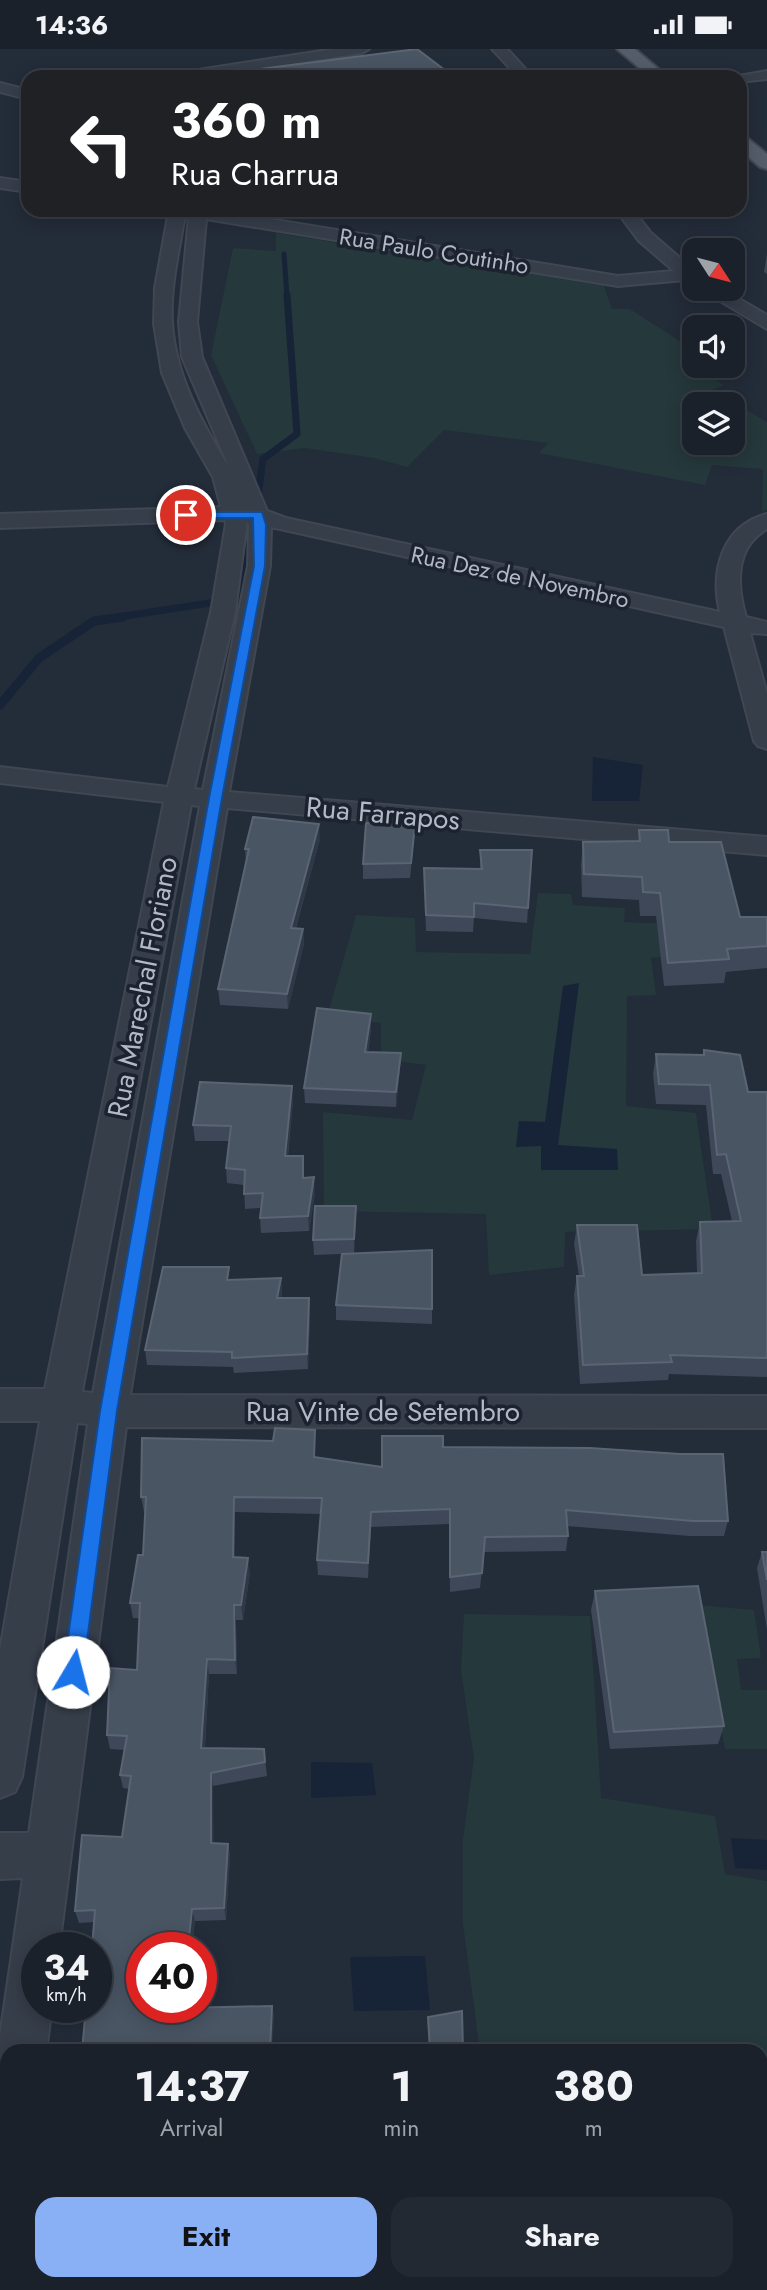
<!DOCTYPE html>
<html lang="en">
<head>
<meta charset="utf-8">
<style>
	:root { --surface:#1a212b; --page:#232933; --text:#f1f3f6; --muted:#9fa3a9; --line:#383e47; --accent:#89b0f4 }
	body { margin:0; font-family:Jost,sans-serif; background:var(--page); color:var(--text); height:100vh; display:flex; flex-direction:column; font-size:26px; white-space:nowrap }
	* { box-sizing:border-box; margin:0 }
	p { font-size:23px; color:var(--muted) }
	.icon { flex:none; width:38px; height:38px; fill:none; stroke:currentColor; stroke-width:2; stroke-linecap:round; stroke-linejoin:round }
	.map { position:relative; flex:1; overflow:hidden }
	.side { position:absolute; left:0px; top:1995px; width:768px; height:247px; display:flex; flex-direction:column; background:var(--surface); border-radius:21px 21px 0 0; box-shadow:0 4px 18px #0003,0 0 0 2px var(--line) }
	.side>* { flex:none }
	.top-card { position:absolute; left:21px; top:21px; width:726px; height:147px; border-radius:21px; box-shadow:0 4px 18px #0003,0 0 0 2px var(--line); background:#202124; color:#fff; overflow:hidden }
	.needle { width:46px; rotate:126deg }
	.buttons { position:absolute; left:682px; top:189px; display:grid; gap:14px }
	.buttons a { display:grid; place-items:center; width:63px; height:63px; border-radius:14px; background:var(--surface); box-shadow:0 4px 18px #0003,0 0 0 2px var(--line); font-size:35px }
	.speed { position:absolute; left:21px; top:1883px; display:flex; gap:14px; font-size:35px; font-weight:700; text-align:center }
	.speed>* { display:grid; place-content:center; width:91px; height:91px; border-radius:50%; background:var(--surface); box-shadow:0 4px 18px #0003,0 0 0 2px var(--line); line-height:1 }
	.speed small { font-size:18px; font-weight:400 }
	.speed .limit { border:10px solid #d22; background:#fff; color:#111 }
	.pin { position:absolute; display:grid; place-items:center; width:60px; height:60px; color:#fff; margin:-30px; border:4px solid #fff; border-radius:50%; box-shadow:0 2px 7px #0007 }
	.me { position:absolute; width:77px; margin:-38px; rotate:8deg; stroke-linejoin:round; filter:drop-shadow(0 0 5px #0008) }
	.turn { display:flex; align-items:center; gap:24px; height:147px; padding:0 35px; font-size:32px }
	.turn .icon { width:91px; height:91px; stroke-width:2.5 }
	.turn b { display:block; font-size:49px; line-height:60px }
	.eta { display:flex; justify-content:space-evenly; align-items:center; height:119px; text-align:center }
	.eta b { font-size:42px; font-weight:700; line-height:49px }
	.button { display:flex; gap:14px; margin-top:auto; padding:14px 35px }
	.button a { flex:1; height:80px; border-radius:21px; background:var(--accent); color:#111; font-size:28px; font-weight:700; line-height:80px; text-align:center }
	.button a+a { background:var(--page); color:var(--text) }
	.status { display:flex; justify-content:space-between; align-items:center; height:49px; padding:0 35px; background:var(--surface); direction:ltr }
	.status svg { height:19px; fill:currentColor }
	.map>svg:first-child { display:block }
	.green { fill:#25383b; fill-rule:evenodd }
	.water { fill:#172337 }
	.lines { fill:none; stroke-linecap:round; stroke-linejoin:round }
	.stream-far2 { stroke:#172337; stroke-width:5 }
	.stream-far1 { stroke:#172337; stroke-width:7 }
	.stream { stroke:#172337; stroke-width:9 }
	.minor-casing { stroke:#404753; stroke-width:4 }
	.major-casing { stroke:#404753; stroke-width:4 }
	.minor { fill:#363e4a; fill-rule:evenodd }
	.major { fill:#545d6a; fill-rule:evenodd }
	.wall { fill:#3e4858 }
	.shaded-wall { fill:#2e3847 }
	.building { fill:#4a5564; stroke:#5a6473; stroke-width:2 }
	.route { fill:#1a73e8; stroke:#114b97; stroke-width:2 }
	.labels { text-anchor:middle; stroke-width:7; stroke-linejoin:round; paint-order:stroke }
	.far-street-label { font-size:23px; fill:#b1b9c6; stroke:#1c232f }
	.street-label { font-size:28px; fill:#b1b9c6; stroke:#1c232f }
</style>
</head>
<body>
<div class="status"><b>14:36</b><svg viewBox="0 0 49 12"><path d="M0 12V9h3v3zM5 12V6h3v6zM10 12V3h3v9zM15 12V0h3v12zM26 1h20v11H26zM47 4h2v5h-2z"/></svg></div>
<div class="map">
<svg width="767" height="2241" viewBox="0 0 767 2241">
	<rect width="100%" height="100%" fill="#232c39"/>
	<path class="green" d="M276,184L604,237L612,260H630L695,302V317H711L704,324L724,336L713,341L767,373V461L762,462L763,420L712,416L705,436L539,404L548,394L444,381L407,418L374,409L305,399L257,405L211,306L233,199L276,202ZM695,355H733V394H695Z
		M538,844L571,845L573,856L625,859L624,873L701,876V904L651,909L656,946L627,947L626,1057L696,1064L713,1180L565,1183L564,1218L489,1226L486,1165L324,1162L323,1063L412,1071L426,1016L381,1010V974L327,968L356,866L415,869L416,903L530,905Z
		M698,1556L754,1561L761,1609L737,1610L741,1641H767V1700H725Z
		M464,1565L590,1567L601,1749L715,1767L725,1825L767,1832V2145H761V2002H480L463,1875V1790L474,1709L461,1622Z"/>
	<path class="water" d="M593,708L643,716L639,752H592Z
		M579,934L558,1096L617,1100L618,1121H541V1097L516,1098L519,1072L545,1073L563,937Z
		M311,1713L372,1714L376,1746L311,1749Z
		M731,1789L767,1791V1821L735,1819Z
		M425,1907L430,1961L354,1962L350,1908Z"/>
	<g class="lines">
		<path class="stream-far2" d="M284,205L287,248"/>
		<path class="stream-far1" d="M257,453L263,410L297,385L287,246
			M112,569L242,549L250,493"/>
		<path class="stream" d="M0,656L39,609L94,572L123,568"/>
		<defs>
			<path id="minor" d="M334,0H369L362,4L207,28H172L179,24Z
				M492,0H507L533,28H518Z
				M767,22V30L740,33V28H733Z
				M0,34L28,41V50L0,43Z
				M0,129L28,133V143L0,139Z
				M169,161H214L618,227L674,222L639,192L616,161H633L651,184L695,222V236L685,231L618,237L206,170L197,273L202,308L267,462L286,469L720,563C710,523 722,476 767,465V480C734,499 737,537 746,568L767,573V585L750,584L767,645V700L758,697L754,692L724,578L271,478L270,517L229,743L767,788V806L227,759L130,1346L767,1347V1379L126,1378L59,1899H37V1958H52L46,2002H7V2020L0,2007V1987L23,1829L0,1830V1784H29L88,1375L77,1374L22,1728L15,1743L0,1749V1601L40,1372H0V1340H45L164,753L0,734V718L168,738L211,563L226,475L225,471L0,479V465L221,458L213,428L185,379L162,324L154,275L155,239ZM185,166L189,167L179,273L182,308L229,418C202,374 175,326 172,273C170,238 179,202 185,166ZM247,472L249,476L248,517L203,741L194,740L235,563ZM191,756L200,757L93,1344L82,1343Z
				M700,240H722L767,266V280Z
				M7,2087V2186L0,2189V2090Z"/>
			<path id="major" d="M617,0H635L668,28H650Z
				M740,87L746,88L767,105V120L760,118L740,101Z"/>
		</defs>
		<use href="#minor" class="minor-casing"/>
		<use href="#major" class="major-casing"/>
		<use href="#minor" class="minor"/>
		<use href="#major" class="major"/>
	</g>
	<path class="wall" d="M767,205V225L764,223Z
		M415,775L414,791L410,829L363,830V815Z
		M639,781L669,793L740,868H767V919L726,923L724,934L664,937L656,867H640L639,851L582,848L581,816L583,793L638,792Z
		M320,790L296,879L303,880L304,895L288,960L220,956L218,940L246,815L245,800Z
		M480,801H532L527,874L474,869L473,883L426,882L424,819L480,820Z
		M371,980L368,1003L401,1004L400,1020L396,1058L305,1054L304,1039Z
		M704,1001L748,1043H767V1328L669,1325L668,1331L580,1335L574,1246L577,1227H579L574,1195L577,1176L642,1226L697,1224L696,1192L700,1173L732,1172L721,1125H713L706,1056L656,1055L653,1025L656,1005L703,1006Z
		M293,1052L288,1107L315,1144L309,1182L261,1184L260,1169L261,1159L245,1160L244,1136L227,1134L226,1119L229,1092H195L193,1076Z
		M356,1157L354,1204L432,1260V1275L336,1271V1256L341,1205L314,1206L313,1191Z
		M281,1229L282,1244L281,1249H309L310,1264L308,1320L234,1324L233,1318L147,1316L145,1301L230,1231Z
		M315,1381V1408L382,1418L443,1398L728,1472L724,1487H690L567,1477L568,1487L566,1502L484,1503L480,1539L450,1543L449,1475L371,1478L368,1529L318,1526L317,1511L321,1465L235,1463V1508L250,1524L243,1571H236L237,1625H209L205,1699L264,1700L267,1727L213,1737V1794L228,1795L230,1807L226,1871L195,1872L192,1899H142L185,1958L272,1957L274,1968L82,2002L94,1873L79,1874L75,1862L122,1788L129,1740L123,1739L120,1726L125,1701L110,1700L107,1686L137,1621L139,1569H133L130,1554L143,1506L145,1463H144L141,1448L273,1392Z
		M762,1503H767V1581L757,1519Z
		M595,1542L724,1677L718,1695L610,1700L591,1561Z
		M571,2235H647L648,2241H572Z"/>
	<path class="shaded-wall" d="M319,775L320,790L291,895V879Z
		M303,880L304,895L288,960L287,945Z
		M371,965V980L365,1018V1003Z
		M401,1004L400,1020L396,1058V1043Z
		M292,1037L293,1052L286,1123L285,1107Z
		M314,1128L315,1144L309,1182L308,1167Z
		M356,1157V1172L354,1205V1190Z
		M281,1229L282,1244L278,1264L277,1249Z
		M309,1249L310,1264L308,1320L307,1305Z
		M234,1448L235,1463V1523L233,1508Z
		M371,1463V1478L368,1529V1514Z
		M248,1509L250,1524L243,1571L241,1556Z
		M234,1556L236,1571L237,1625L235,1611Z
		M207,1610L209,1625L204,1713L201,1699Z
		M211,1724L213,1737L214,1806L211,1794Z
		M228,1795L230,1807L226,1871L224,1859Z
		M192,1860L195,1872L192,1899H188Z
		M272,1957L274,1968L272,2002H270Z"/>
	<path class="building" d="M417,0L454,28H237L229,24Z
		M253,768L319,775L291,879L303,880L287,945L218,940L249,800H245Z
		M366,774L415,775L411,814L363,815Z
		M639,781H668L669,793H721L740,868H767V897L727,900L729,910L668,914L660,844L643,843L642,828L584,825L583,793L640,792Z
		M480,801H532L528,859L474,854V868L426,866L424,819L482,820Z
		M317,959L371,965L365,1003L401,1004L396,1043L304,1039Z
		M704,1001L740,1006L748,1043H767V1309L670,1306L672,1313L583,1316L577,1227H584L577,1176H637L642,1226L702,1224L700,1173L741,1172L726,1105L717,1106L710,1036L659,1035L656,1005L704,1006Z
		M200,1033L292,1037L285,1107H303V1129L314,1128L308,1167L260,1169L263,1144L244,1145L245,1121L226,1119L231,1077L193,1076Z
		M315,1157H356L354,1190L313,1191Z
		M432,1201V1260L336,1256L342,1205Z
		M163,1218H229L227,1231L281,1229L277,1249H309L307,1305L232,1309V1303L145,1301Z
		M275,1379L315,1381L314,1408L382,1418V1387H443V1398L590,1399L680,1405H723L728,1472H693L566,1461L568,1487L485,1488L482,1524L450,1528V1460L371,1463L368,1514L317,1511L322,1449L234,1448L233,1508L248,1509L241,1556H234L235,1611L207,1610L201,1699L264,1700L265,1713L211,1724V1794L228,1795L224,1859L192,1860L188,1899H142V1958L181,1959L272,1957L270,2002H82L86,1958H96V1899H92L95,1861L75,1862L82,1786L122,1788L131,1727L120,1726L127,1687L107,1686L110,1619L137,1621L140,1554H130L138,1506H143L146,1448H141L142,1389L273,1392Z
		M762,1503H767V1531Z
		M698,1537L724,1677L614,1683L595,1542Z
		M462,1962L463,2002H430L428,1968Z
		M28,2235H285V2241H27Z
		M370,2235H440V2241H370Z
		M575,2235H647L648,2241H575Z"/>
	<path class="route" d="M182,463H262L266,476L265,517L222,749L117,1362L83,1623L80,1630L73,1632L66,1630L63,1623L100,1362L209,749L254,517L253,469H186L182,468Z"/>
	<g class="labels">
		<g class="far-street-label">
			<text transform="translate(434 202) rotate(9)" y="8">Rua Paulo Coutinho</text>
			<text transform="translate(520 528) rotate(12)" y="8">Rua Dez de Novembro</text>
		</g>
		<g class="street-label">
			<text transform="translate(383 764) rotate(5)" y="10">Rua Farrapos</text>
			<text transform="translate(142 938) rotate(-79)" y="10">Rua Marechal Floriano</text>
			<text x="383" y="1372">Rua Vinte de Setembro</text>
		</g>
	</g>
</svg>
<div class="buttons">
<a><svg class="needle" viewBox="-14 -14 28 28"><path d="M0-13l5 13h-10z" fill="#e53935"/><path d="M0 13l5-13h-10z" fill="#9fa3a9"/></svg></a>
<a><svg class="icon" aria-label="sound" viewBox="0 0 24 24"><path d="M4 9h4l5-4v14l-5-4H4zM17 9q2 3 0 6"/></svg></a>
<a><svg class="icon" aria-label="layers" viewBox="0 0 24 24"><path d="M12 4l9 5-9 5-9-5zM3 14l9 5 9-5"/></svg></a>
</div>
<div class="speed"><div>34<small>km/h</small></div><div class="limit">40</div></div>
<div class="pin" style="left:186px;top:466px;background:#d93025"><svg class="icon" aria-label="arrive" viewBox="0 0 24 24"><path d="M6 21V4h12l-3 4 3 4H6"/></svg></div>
<svg class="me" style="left:73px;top:1623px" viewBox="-20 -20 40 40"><circle r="19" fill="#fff"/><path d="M0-13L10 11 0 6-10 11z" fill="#1a73e8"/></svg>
<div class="top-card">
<div class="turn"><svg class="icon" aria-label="left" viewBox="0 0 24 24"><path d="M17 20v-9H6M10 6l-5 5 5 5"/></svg><div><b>360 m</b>Rua Charrua</div></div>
</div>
<section class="side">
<div class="eta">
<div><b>14:37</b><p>Arrival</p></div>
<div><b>1</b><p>min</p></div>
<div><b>380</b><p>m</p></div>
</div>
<div class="button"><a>Exit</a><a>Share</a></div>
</section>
</div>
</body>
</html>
